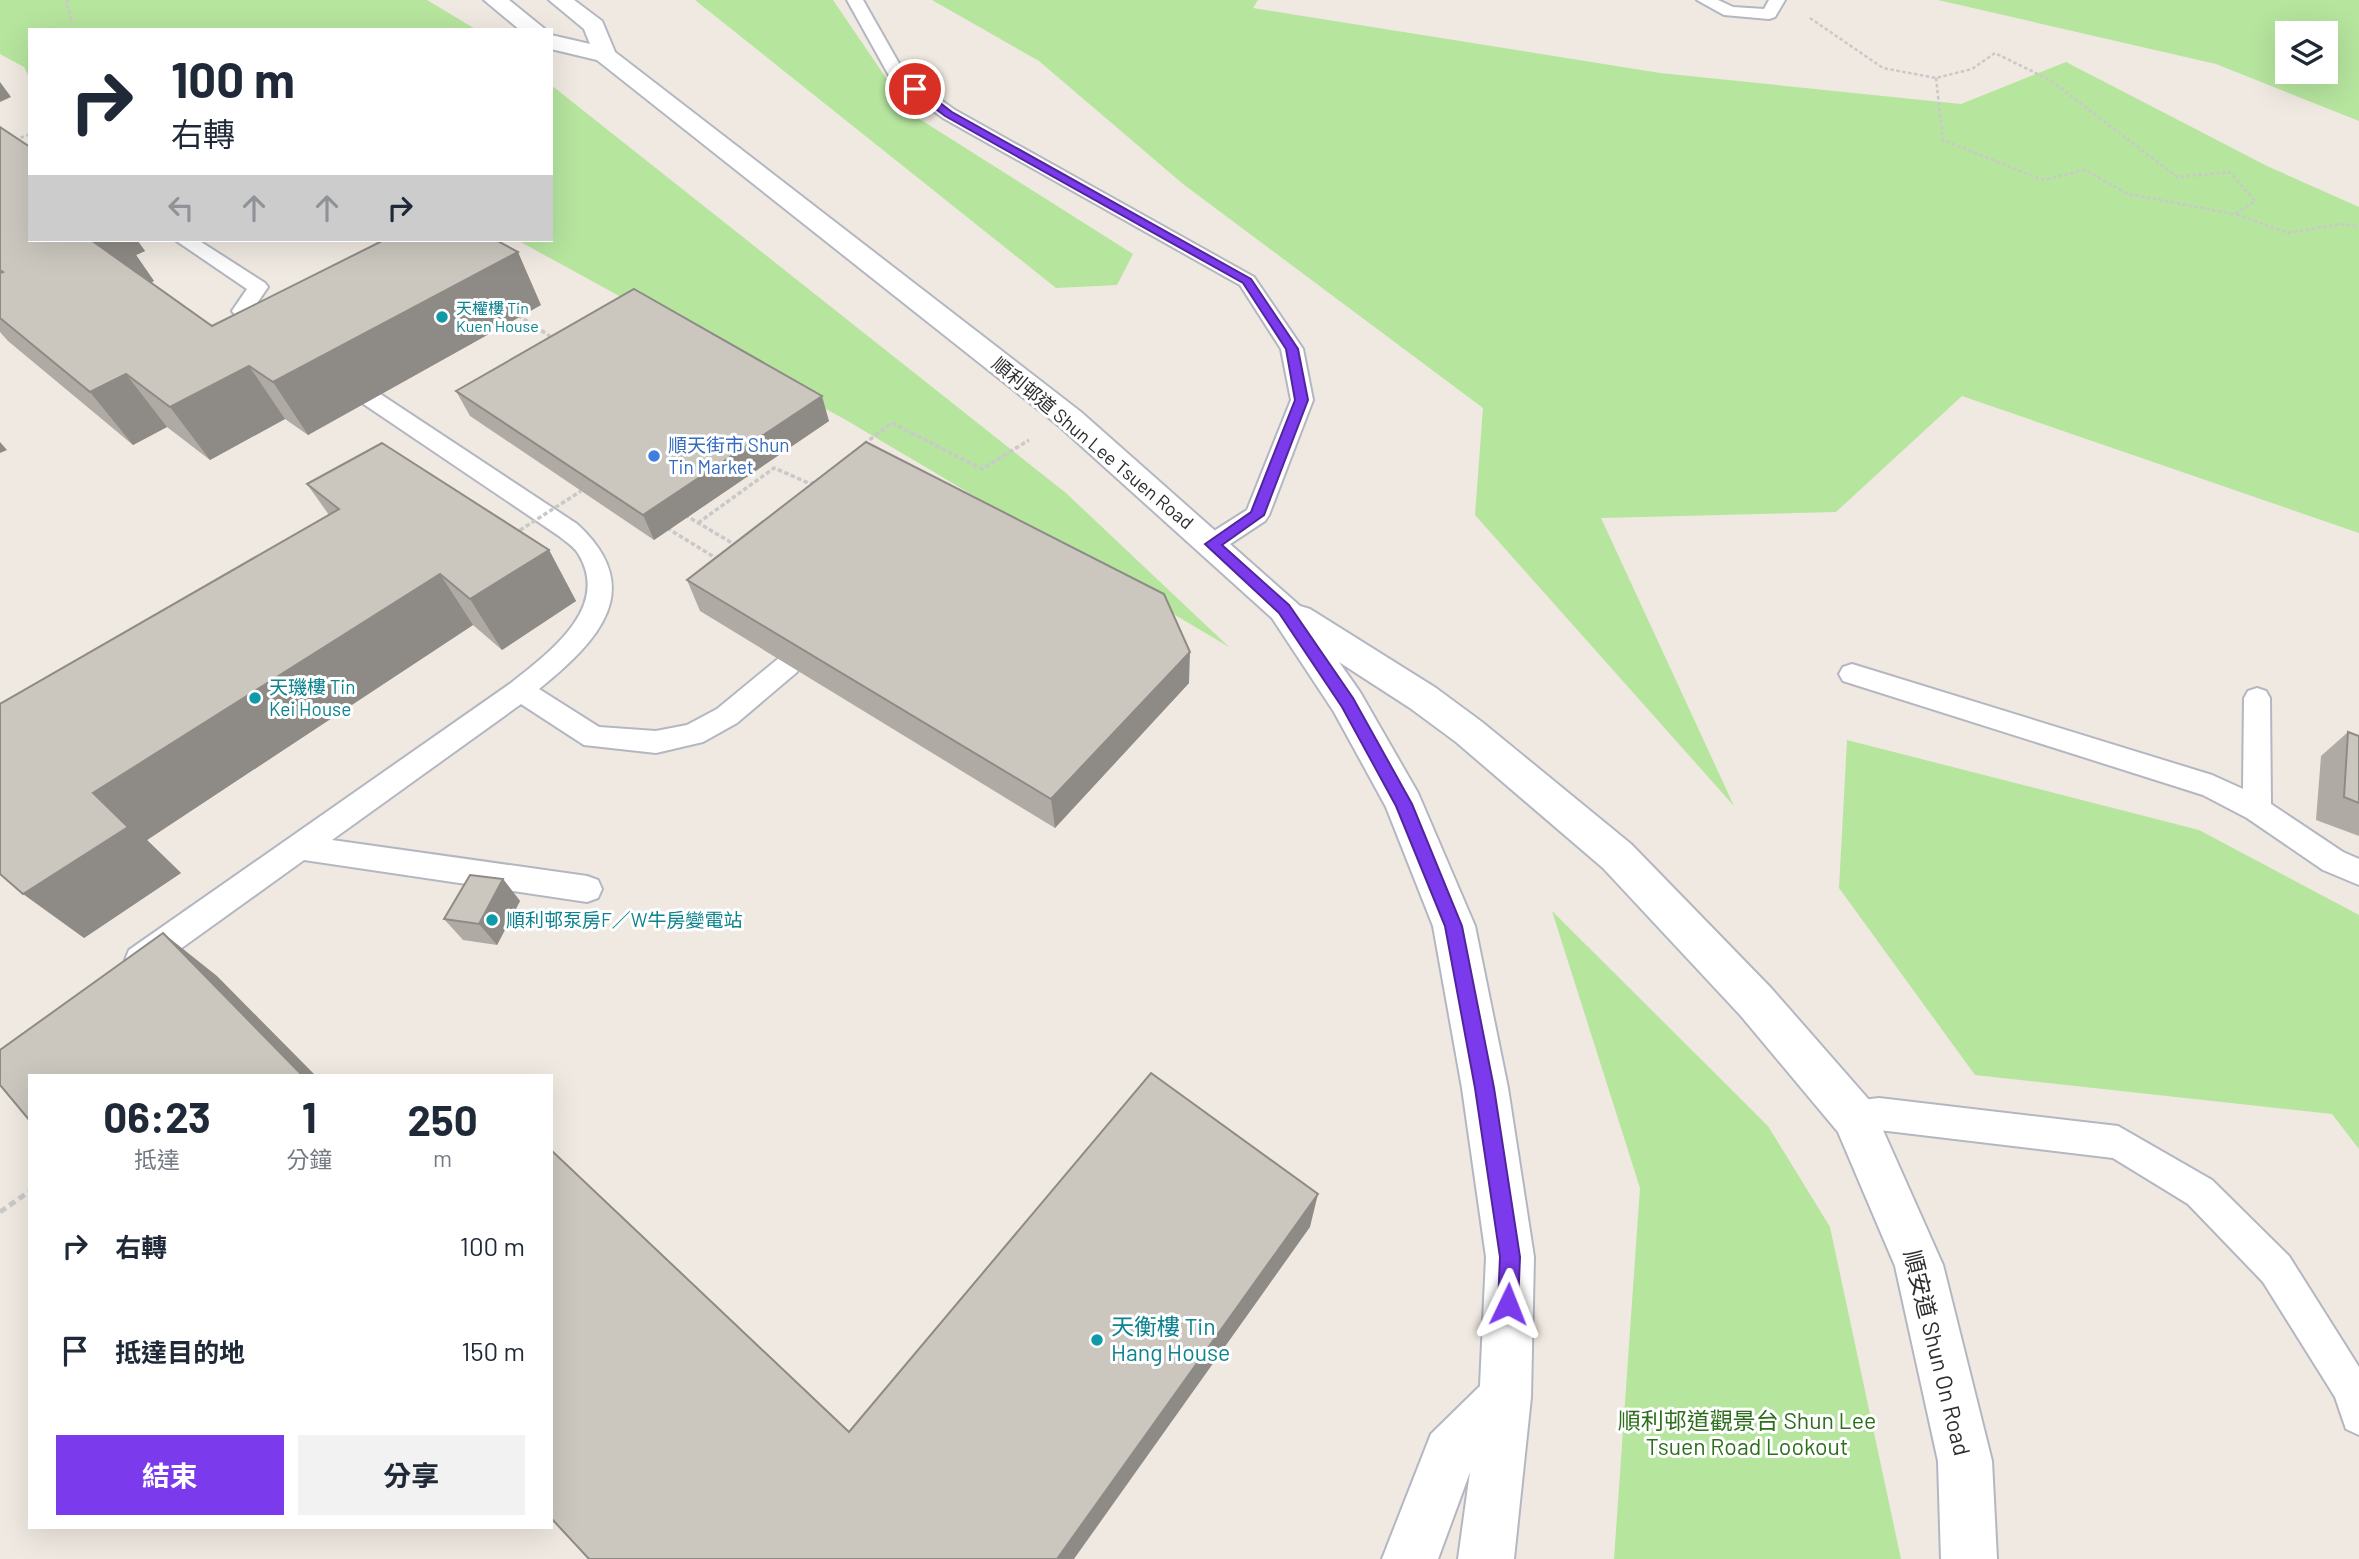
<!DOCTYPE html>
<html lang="zh-TW">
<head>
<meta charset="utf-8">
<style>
	:root { --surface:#fff; --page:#f2f2f3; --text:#1f2937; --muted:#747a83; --accent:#7c3aed }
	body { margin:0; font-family:Barlow,"Noto Sans TC",sans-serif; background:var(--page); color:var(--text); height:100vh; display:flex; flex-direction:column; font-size:26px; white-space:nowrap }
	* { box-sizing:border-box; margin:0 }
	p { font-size:23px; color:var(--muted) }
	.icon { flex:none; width:38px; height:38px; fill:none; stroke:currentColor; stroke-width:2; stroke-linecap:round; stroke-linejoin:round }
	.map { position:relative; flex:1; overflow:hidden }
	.sheet { position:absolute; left:28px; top:1074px; width:525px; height:455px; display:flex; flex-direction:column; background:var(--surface); border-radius:0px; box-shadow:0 7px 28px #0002 }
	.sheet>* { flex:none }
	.guide { position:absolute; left:28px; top:28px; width:525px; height:214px; border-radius:0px; box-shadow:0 7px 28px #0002; background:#fff; color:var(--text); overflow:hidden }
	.tools { position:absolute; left:2275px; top:21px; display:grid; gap:14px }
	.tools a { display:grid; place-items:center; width:63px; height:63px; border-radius:0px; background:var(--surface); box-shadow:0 7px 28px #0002; font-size:35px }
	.pin { position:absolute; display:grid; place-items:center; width:60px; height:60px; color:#fff; margin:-30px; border:4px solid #fff; border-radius:50%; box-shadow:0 2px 7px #0007 }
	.me { position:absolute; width:77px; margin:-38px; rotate:2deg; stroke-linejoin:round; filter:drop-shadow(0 0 5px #0008) }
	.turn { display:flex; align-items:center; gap:24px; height:147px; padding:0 28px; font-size:32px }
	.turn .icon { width:91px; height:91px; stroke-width:2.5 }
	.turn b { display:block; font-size:49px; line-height:60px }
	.lanes { display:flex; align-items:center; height:66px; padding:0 28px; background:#0003; justify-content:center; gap:35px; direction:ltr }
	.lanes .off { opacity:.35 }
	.eta { display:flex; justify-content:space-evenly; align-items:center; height:119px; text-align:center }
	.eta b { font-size:42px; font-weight:700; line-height:49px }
	.action { display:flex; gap:14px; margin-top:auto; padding:14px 28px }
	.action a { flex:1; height:80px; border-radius:0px; background:var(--accent); color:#fff; font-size:28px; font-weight:700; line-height:80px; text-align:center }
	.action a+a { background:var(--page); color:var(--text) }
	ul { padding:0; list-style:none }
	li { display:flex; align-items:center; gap:21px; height:105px; padding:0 28px }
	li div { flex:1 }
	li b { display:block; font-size:26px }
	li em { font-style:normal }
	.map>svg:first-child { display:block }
	.green { fill:#b6e59e; fill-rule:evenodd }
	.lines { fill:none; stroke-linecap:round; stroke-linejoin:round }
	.lane-casing { stroke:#b4b7c1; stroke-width:4 }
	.secondary-casing { stroke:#b4b7c1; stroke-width:4 }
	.path-far2 { stroke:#c9c9c9; stroke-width:2.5; stroke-dasharray:3.5 2.5; stroke-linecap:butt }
	.path-far1 { stroke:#c9c9c9; stroke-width:3.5; stroke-dasharray:4.5 2.5; stroke-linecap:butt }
	.path { stroke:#c9c9c9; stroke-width:5; stroke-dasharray:7 4.5; stroke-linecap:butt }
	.lane { fill:#fff; fill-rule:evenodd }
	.secondary { fill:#fff; fill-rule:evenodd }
	.path-bridge { stroke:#c9c9c9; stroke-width:3.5; stroke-dasharray:4.5 2.5; stroke-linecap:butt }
	.wall { fill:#afaba4 }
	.shaded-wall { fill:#8e8b86 }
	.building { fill:#cbc7bf; stroke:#8e8b86; stroke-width:2 }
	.route { fill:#7c3aed; stroke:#51269a; stroke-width:2 }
	.culture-dot { fill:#0f9aa8; stroke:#fff; stroke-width:2.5 }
	.shop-dot { fill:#3f7fe0; stroke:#fff; stroke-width:2.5 }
	.labels { text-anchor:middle; stroke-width:6; stroke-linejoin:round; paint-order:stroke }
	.far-culture-label { font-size:16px; fill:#0d838f; stroke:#fff; text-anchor:start }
	.street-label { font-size:19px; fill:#2e2e2e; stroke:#fff }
	.shop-label { font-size:19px; fill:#366cbe; stroke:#fff; text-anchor:start }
	.culture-label { font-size:19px; fill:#0d838f; stroke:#fff; text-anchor:start }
	.near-culture-label { font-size:23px; fill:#0d838f; stroke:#fff; text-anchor:start }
	.near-street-label { font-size:23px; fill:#2e2e2e; stroke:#fff }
	.near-park-label { font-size:23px; fill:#2c6e1b; stroke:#fff }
</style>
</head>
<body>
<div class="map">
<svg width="2359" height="1559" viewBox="0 0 2359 1559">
	<rect width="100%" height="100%" fill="#efe9e1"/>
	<path class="green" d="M0,0H427L477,30H30V79L24,67L0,54Z
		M695,0H833L910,113L1133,254L1117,285L1056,288Z
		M932,0H1258L1253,8L1660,73L1961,104L2066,62L2267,166L2359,207V533L1962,396L1836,512L1601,518L1734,806L1475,515L1483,408L1183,184L1039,61Z
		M1938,0H2359V121L2216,64ZM2287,33H2326V72H2287Z
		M551,85L1066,493L1229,647L846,420L517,240H551Z
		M1847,740L2199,830L2359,915V1149L2332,1114L1975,1075L1839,888Z
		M1552,911L1768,1126L1830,1227L1901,1559H1614L1640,1188Z"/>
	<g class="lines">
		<defs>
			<path id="lane" d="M847,0H863L905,74L955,110L1254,277L1303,349L1313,400L1269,515L1265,521L1221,550L1212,553L1203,550L1200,544L1203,538L1247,510L1291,400L1281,349L1240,285L943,118L892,81Z
				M1697,0H1718L1733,7L1764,9L1769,0H1785L1775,17L1769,19L1724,15Z
				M175,240H198L265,283L268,287L253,309L280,328L284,333L280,338H266L235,315L232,311L247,289Z
				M342,372L350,374L577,524C648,589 598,641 539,689L599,727L656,731L687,725L717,709L779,658L788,655L797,658L801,665L797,672L737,723L703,742L656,753L584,745L521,704L332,840L587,876L598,880L602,889L598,898L587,902L304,860L151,970L140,974L129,970L125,960L129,950L511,683C547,654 611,609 579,555C575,547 566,542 559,536L334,384L331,379L334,374Z
				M1852,664L2212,775L2243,789L2244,698L2248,691L2257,688L2266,691L2270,698L2271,804L2343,852L2359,859V885L2323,870L2247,818L2203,795L1843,681L1839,674L1843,667Z
				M1879,1098L2118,1126L2212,1180L2289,1256L2359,1367V1435L2346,1429L2335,1397L2263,1282L2188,1204L2113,1158L1879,1130L1854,1133L1842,1128L1837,1117L1842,1106L1854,1101Z"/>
			<path id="secondary" d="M484,0H509L546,30H520Z
				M549,0H574L602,21L615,52L1081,412L1300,606L1310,609L1436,688L1482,722L1631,844L1771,988L1870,1101L1943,1265L1992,1461L1997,1559H1941L1938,1461L1895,1266L1838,1132L1741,1016L1603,868L1456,742L1410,708L1339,662L1360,692L1418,793L1475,926L1508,1088L1534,1257L1531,1397L1514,1559H1458L1470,1472L1438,1559H1382L1431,1434L1480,1386L1486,1257L1462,1088L1433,926L1386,807L1334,712L1272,618L1059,426L597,60L551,49V35L590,44L584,29Z"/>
		</defs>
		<use href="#lane" class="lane-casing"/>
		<use href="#secondary" class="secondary-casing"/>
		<path class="path-far2" d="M68,0L66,2L72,23
			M1810,18L1883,68L1936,78L1972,69L1995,53L2050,80L2177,177L2230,172L2255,201L2235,214L2288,233L2341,224L2359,226
			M1936,78L1943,140L2043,180L2085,170L2128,194L2235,214
			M15,140L30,134"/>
		<path class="path-far1" d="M518,315L554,339
			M864,444L892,423L982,469L1029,440
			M685,515L737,546
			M698,523L774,468L811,484L815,481
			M667,528L719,560"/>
		<path class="path" d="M0,1212L30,1191"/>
		<use href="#lane" class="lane"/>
		<use href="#secondary" class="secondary"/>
		<path class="path-bridge" d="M514,534L581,491"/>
	</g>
	<path class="wall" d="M0,127L30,240H137L145,251L136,255L154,281L150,282L212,326L541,305L308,435L285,419L210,460L167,427L133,445L8,341L0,332Z
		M456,391L829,421L654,540L470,416Z
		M307,484L549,550L576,601L502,650L473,625L147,840L181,873L84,938L329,515Z
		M687,580L1189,683L1055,828L700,611Z
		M2348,732L2359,736V836L2316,820L2321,756Z
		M503,879L520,901L497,945L463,940L444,919Z"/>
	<path class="shaded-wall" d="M0,82L11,97L0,102Z
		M91,240H137L145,251L136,255L154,281L130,293Z
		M518,252L541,305L308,435L273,382Z
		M249,366L285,419L210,460L170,407Z
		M126,374L167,427L133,445L90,392Z
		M822,396L829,421L654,540L643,515Z
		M0,442L7,450L0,453Z
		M549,550L576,601L502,650L470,599Z
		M440,574L473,625L147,840L181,873L84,938L23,894L93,793Z
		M1190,652L1189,683L1055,828L1051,799Z
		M503,879L520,901L497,945L479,924Z
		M163,933L217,976L316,1076H303Z
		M551,1150L577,1174L871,1452L849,1432Z
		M1318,1194L1310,1227L1074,1559H1057Z"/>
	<path class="building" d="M0,127L30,147V240H93H91L212,326L384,240H496L518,252L273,382L249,366L170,407L126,374L90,392L0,318V273L3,272L0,270Z
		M634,289L822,396L643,515L456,391Z
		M866,442L1164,594L1190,652L1051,799L687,580Z
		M382,443L549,550L470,599L440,574L93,793L128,827L23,894L0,874V704L339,509L307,484Z
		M2348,732L2359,736V803L2344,797Z
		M470,875L503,879L479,924L444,919Z
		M163,933L303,1076H30V1121L0,1085V1050Z
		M1151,1073L1318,1194L1057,1559H589L551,1518V1150L849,1432Z"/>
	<path class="route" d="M912,87H919L952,112L1251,279L1298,349L1308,400L1264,515L1222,545L1289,605L1353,698L1412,804L1462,926L1494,1088L1520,1257L1518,1304L1515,1311L1508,1314L1501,1311L1498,1304L1500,1257L1475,1088L1445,926L1396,806L1342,707L1279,613L1205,544L1251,512L1295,400L1286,349L1243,283L945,116L912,91Z"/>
	<g class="culture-dot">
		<circle cx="442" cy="317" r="7"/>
		<circle cx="255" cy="698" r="7"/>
		<circle cx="492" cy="920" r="7"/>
		<circle cx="1097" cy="1340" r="7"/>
	</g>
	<circle class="shop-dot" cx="654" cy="456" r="7"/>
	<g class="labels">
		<g class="far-culture-label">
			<text x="456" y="314">天權樓 Tin<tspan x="456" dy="18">Kuen House</tspan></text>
		</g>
		<g class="street-label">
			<text transform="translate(1093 443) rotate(40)" y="7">順利邨道 Shun Lee Tsuen Road</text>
		</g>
		<g class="shop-label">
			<text x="668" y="452">順天街市 Shun<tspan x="668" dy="22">Tin Market</tspan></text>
		</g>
		<g class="culture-label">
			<text x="269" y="694">天璣樓 Tin<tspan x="269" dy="22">Kei House</tspan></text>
			<text x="506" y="927">順利邨泵房F／W牛房變電站</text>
		</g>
		<g class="near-culture-label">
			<text x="1111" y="1335">天衡樓 Tin<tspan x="1111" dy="26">Hang House</tspan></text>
		</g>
		<g class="near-street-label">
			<text transform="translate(1937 1353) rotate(76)" y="8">順安道 Shun On Road</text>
		</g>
		<g class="near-park-label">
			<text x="1747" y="1429">順利邨道觀景台 Shun Lee<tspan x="1747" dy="26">Tsuen Road Lookout</tspan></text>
		</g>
	</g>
</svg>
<div class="tools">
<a><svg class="icon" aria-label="layers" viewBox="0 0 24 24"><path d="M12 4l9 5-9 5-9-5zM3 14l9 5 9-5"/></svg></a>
</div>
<div class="pin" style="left:915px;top:89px;background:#d93025"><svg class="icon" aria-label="arrive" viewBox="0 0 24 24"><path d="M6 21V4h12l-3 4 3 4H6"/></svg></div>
<svg class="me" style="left:1508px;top:1304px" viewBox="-20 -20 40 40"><path d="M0-17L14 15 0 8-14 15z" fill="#7c3aed" stroke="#fff" stroke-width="4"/></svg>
<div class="guide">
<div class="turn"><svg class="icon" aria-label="right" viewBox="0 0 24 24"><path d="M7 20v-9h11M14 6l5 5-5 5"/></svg><div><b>100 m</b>右轉</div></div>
<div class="lanes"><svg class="icon off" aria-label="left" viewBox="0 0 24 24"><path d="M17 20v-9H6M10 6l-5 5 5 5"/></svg><svg class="icon off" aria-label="ahead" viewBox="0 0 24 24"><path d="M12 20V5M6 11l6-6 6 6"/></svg><svg class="icon off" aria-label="ahead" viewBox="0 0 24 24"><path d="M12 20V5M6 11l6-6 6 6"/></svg><svg class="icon" aria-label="right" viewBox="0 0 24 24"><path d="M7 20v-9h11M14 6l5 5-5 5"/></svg></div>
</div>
<section class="sheet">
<div class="eta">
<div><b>06:23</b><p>抵達</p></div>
<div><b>1</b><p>分鐘</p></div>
<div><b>250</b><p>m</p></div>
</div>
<ul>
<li><svg class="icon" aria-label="right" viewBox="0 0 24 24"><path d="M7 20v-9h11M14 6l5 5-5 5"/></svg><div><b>右轉</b></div><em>100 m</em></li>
<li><svg class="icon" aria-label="arrive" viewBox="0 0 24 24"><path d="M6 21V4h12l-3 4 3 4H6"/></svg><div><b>抵達目的地</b></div><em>150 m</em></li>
</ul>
<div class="action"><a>結束</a><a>分享</a></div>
</section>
</div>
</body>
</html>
